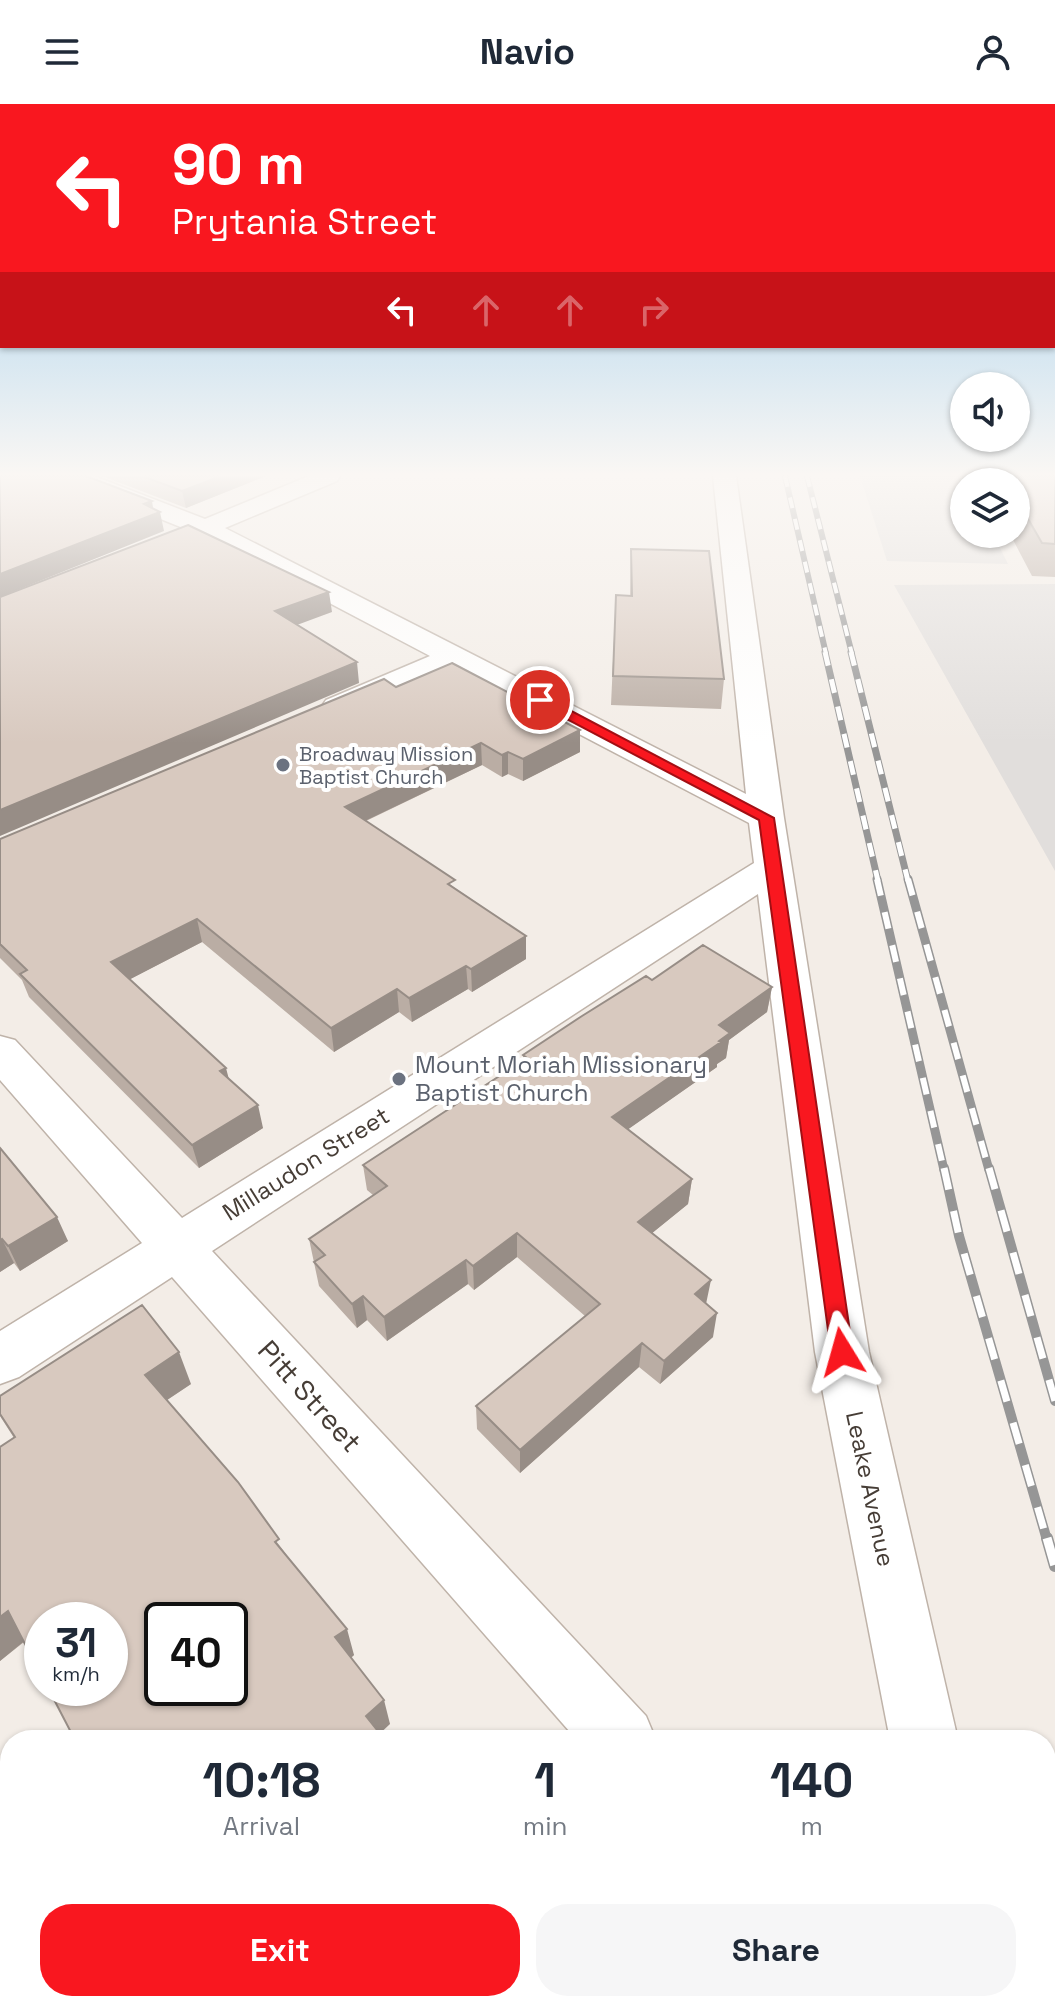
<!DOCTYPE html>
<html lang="en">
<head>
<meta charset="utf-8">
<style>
	:root { --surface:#fff; --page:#f6f6f7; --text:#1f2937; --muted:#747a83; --accent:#f9171f }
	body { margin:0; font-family:"Space Grotesk",sans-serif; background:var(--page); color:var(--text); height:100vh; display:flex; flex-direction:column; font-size:30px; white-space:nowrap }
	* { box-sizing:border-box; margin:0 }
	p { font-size:26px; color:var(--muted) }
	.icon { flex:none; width:44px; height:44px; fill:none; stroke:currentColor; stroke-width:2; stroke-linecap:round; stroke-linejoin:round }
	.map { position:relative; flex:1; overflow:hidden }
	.drawer { position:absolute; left:0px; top:1626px; width:1056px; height:282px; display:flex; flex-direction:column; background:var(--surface); border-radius:32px 32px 0 0; box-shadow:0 2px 6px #0004 }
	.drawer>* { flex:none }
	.banner { position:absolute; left:0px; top:0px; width:1056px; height:244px; box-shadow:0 2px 6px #0004; background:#f9171f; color:#fff; overflow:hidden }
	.tools { position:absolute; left:950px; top:268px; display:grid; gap:16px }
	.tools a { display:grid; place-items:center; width:80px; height:80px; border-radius:50%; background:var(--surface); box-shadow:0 2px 6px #0004; font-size:40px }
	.speed { position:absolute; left:24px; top:1498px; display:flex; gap:16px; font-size:40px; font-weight:700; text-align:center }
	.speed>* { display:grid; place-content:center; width:104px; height:104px; border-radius:50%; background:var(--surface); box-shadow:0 2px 6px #0004; line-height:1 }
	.speed small { font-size:20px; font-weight:400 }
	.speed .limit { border:4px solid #111; border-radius:12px; background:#fff; color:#111 }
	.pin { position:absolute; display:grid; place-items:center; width:68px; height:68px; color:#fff; margin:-34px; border:4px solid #fff; border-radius:50%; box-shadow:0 2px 8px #0007 }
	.me { position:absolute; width:88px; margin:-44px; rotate:352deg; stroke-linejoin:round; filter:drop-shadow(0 0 6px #0008) }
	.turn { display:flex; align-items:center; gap:28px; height:168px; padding:0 40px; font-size:36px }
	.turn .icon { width:104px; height:104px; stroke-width:2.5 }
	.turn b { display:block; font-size:56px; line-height:68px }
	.lanes { display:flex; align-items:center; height:76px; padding:0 40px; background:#0003; justify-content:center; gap:40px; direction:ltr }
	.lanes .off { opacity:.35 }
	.eta { display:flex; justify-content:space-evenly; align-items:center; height:136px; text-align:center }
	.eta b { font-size:48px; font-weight:800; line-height:56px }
	.button { display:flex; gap:16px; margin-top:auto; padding:16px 40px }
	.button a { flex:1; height:92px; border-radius:32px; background:var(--accent); color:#fff; font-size:32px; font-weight:800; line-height:92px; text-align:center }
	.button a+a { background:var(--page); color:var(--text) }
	header { display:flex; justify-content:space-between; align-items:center; height:104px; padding:0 40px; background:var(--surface); font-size:36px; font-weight:800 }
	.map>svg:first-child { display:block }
	.parking { fill:#e1dedc }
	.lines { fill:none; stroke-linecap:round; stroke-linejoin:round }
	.minor-casing { stroke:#bfb3a9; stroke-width:3 }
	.minor { fill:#fff; fill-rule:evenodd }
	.rail-far4-casing { stroke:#969696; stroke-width:6 }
	.rail-far3-casing { stroke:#969696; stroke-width:7 }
	.rail-far2-casing { stroke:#969696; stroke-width:9 }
	.rail-far1-casing { stroke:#969696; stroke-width:10 }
	.rail-casing { stroke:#969696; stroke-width:12 }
	.rail-far4 { stroke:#fff; stroke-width:4; stroke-dasharray:11; stroke-linecap:butt }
	.rail-far3 { stroke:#fff; stroke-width:5; stroke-dasharray:14; stroke-linecap:butt }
	.rail-far2 { stroke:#fff; stroke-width:6; stroke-dasharray:17; stroke-linecap:butt }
	.rail-far1 { stroke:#fff; stroke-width:7; stroke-dasharray:22; stroke-linecap:butt }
	.rail { stroke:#fff; stroke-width:9; stroke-dasharray:28; stroke-linecap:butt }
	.wall { fill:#baada4 }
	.shaded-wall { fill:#978d86 }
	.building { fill:#d8c9bf; stroke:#978d86; stroke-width:2; fill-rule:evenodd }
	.route { fill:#f9171f; stroke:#a20f14; stroke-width:2 }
	.worship-dot { fill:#6b7280; stroke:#fff; stroke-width:3 }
	.labels { text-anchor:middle; stroke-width:8; stroke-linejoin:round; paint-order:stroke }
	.far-worship-label { font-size:20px; fill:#5b616d; stroke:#fff; text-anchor:start }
	.worship-label { font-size:24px; fill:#5b616d; stroke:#fff; text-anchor:start }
	.street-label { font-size:24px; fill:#463d36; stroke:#fff }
	.near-street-label { font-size:28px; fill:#463d36; stroke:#fff }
</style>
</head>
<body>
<header><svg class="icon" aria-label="menu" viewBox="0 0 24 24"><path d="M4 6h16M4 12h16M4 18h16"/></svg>Navio<svg class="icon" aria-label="person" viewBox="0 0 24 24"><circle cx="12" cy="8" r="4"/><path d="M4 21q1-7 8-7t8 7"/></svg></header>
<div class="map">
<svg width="1055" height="1907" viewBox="0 0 1055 1907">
	<rect width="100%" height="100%" fill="#f3ede7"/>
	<path class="parking" d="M860,372H963L966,378L964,430H993L1008,460L887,457Z
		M1055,480V767L894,481Z"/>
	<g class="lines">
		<defs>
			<path id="minor" d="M62,372H94L205,415L309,372H340L337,377L225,424L746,690L713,372H736L784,714L869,1248L958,1636H890L815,1248L758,790L212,1147L646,1612L656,1636H577L172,1173L19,1273L0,1280V1227L142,1139L0,976V932L15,936L182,1114L754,759L749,719L453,564L348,610L337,612L326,610L321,603L326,596L430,552L204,433L188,439L179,436L175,431L183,424L66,377Z
				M820,1898H902L906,1907H824Z
				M945,1898H1023L1025,1907H947Z"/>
		</defs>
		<use href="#minor" class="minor-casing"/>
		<use href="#minor" class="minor"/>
		<defs>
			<path id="rail-far4" d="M785,372L826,550
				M807,372L852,550"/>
			<path id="rail-far3" d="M825,548L878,777
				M851,548L908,777"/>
			<path id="rail-far2" d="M877,775L944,1066
				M908,775L989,1066"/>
			<path id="rail-far1" d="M944,1064L959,1132L1047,1436
				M989,1064L1055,1297"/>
			<path id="rail" d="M1047,1434L1055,1462"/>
		</defs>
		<use href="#rail-far4" class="rail-far4-casing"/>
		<use href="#rail-far3" class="rail-far3-casing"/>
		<use href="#rail-far2" class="rail-far2-casing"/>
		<use href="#rail-far1" class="rail-far1-casing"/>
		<use href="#rail" class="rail-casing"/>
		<use href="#rail-far4" class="rail-far4"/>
		<use href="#rail-far3" class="rail-far3"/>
		<use href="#rail-far2" class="rail-far2"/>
		<use href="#rail-far1" class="rail-far1"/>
		<use href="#rail" class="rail"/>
	</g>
	<path class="wall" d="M102,372H266L186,404Z
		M978,372H1055V473L1032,472L1010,430H1016V378H982Z
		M631,445L724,575L721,605L611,601L616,491L630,492Z
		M396,583L580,626V648L523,677L508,670L502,673L482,661L366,717L455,784L526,832V855L472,888L468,885L412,918L399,908L334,948L202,838L130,875L229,975L263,1024L199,1064L29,893L22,876L0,854V735Z
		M652,876L772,883L767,908L729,936L726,954L717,960V963L628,1025L692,1075L688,1100L652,1129L706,1200L713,1233L660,1280L639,1263L520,1369L477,1325L476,1302L585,1212L517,1153L474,1186L468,1180L387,1237L367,1216L357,1224L319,1182L309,1135L373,1091L367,1086L363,1061L523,956V951Z
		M0,1044L68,1137L20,1167L14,1159L0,1168Z
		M191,1280L167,1296L283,1446L354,1551L351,1554L390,1620L24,1538L0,1557V1343L14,1334L0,1312V1292Z"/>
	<path class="shaded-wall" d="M221,372H266L186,404L182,387Z
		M152,397L154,410L160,408L164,427L0,493V470Z
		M329,488L332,508L278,528L275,507Z
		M357,558L359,579L0,732V706Z
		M580,626V648L523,677V655Z
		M481,639L482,661L348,725L345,703Z
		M508,648V670L502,673V651Z
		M197,815L202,838L119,881L111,858Z
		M526,832V855L472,888L471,865Z
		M466,862L468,885L412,918L409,894Z
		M772,883L767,908L729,936L726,954L717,960V963L610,1038L612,1013L719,921Z
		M397,885L399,908L334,948L331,924Z
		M226,964L232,987L220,967Z
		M258,1001L263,1024L199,1064L192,1041Z
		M692,1075L688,1100L635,1143L638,1118Z
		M57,1113L68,1137L20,1167L8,1142Z
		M517,1129V1153L474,1186L473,1162Z
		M2,1135L14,1159L0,1168V1137Z
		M466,1156L468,1180L387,1237L384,1213Z
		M711,1176L706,1200L695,1190Z
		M363,1192L367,1216L357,1224L352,1200Z
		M717,1209L713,1233L660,1280L664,1257Z
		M642,1239L639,1263L520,1369V1346Z
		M179,1248L191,1280L158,1302L145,1271Z
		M8,1507L28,1534L0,1557V1513Z
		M347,1525L354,1551L343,1560L335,1533Z
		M384,1596L390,1620L373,1636L366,1612Z"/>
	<path class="building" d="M0,372H86L152,397L144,400L160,408L0,470Z
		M142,372H221L182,387Z
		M1003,372H1055V440L1042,439L1016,394V378H1007Z
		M188,421L329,488L275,507L357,558L0,706V493Z
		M631,445L709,447L724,575L613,572L616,491L632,492Z
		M452,559L580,626L523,655L508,648L502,651L481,639L345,703L455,776L448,780L526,832L471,865L466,862L409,894L397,885L331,924L197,815L111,858L226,964L220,967L258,1001L192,1041L20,870L27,866L0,840V735L384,575L396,583Z
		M703,841L772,883L719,921L730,929L719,937L721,938L612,1013L692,1075L638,1118L711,1176L695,1190L717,1209L664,1257L642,1239L520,1346L476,1302L600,1200L517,1129L473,1162L466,1156L384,1213L363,1192L352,1200L314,1158L325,1151L309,1135L387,1082L363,1061L527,954L523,951L582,912L646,872L652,876Z
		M0,1044L57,1113L8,1142L2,1135L0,1137Z
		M142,1201L179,1248L145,1271L238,1378L279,1435L275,1438L347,1525L335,1533L384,1596L366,1612L385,1636H75L48,1584H110V1516H42V1573L8,1507L0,1513V1343L15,1333L0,1310V1292ZM162,1516H230V1584H162Z
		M10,1691V1770L0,1751V1699Z
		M10,1846V1898H352L358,1907H0V1855Z"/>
	<linearGradient id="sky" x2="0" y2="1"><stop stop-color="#8cc5eb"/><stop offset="0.58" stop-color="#faf7f4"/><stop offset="1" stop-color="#faf7f4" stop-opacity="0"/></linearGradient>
	<rect width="1055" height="639" fill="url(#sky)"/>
	<path class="route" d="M536,593H545L774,714L853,1248L850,1255L842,1258L834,1255L831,1248L759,716L536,599Z"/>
	<g class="worship-dot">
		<circle cx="283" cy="661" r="8"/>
		<circle cx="399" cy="975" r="8"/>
	</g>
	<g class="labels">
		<g class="far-worship-label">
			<text x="299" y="657">Broadway Mission<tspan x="299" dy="23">Baptist Church</tspan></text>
		</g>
		<g class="worship-label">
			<text x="415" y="969">Mount Moriah Missionary<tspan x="415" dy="28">Baptist Church</tspan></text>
		</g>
		<g class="street-label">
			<text transform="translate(306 1060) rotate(-32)" y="8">Millaudon Street</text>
			<text transform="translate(870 1385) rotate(78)" y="8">Leake Avenue</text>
		</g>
		<g class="near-street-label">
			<text transform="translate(310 1292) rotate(48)" y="10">Pitt Street</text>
		</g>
	</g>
</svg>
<div class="tools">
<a><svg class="icon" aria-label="sound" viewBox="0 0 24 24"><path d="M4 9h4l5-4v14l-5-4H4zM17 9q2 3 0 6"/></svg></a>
<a><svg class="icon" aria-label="layers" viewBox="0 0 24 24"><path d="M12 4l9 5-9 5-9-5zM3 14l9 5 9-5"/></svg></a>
</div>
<div class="speed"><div>31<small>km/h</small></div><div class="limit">40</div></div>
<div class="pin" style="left:540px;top:596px;background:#d93025"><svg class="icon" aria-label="arrive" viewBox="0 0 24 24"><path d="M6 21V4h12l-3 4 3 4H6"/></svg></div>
<svg class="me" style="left:842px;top:1248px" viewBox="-20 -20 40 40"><path d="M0-17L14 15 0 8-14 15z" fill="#f9171f" stroke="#fff" stroke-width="4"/></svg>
<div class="banner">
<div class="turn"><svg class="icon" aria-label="left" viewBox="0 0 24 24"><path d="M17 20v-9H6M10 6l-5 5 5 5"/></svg><div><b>90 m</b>Prytania Street</div></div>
<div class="lanes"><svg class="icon" aria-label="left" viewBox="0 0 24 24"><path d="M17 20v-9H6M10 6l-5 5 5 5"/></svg><svg class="icon off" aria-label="ahead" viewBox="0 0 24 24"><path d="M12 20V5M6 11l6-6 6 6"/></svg><svg class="icon off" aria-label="ahead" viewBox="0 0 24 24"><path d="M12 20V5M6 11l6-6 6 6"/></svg><svg class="icon off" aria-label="right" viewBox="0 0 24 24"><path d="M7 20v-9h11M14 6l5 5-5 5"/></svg></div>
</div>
<section class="drawer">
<div class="eta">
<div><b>10:18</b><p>Arrival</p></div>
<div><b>1</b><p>min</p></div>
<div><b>140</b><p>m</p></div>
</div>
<div class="button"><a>Exit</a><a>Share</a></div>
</section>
</div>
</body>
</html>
